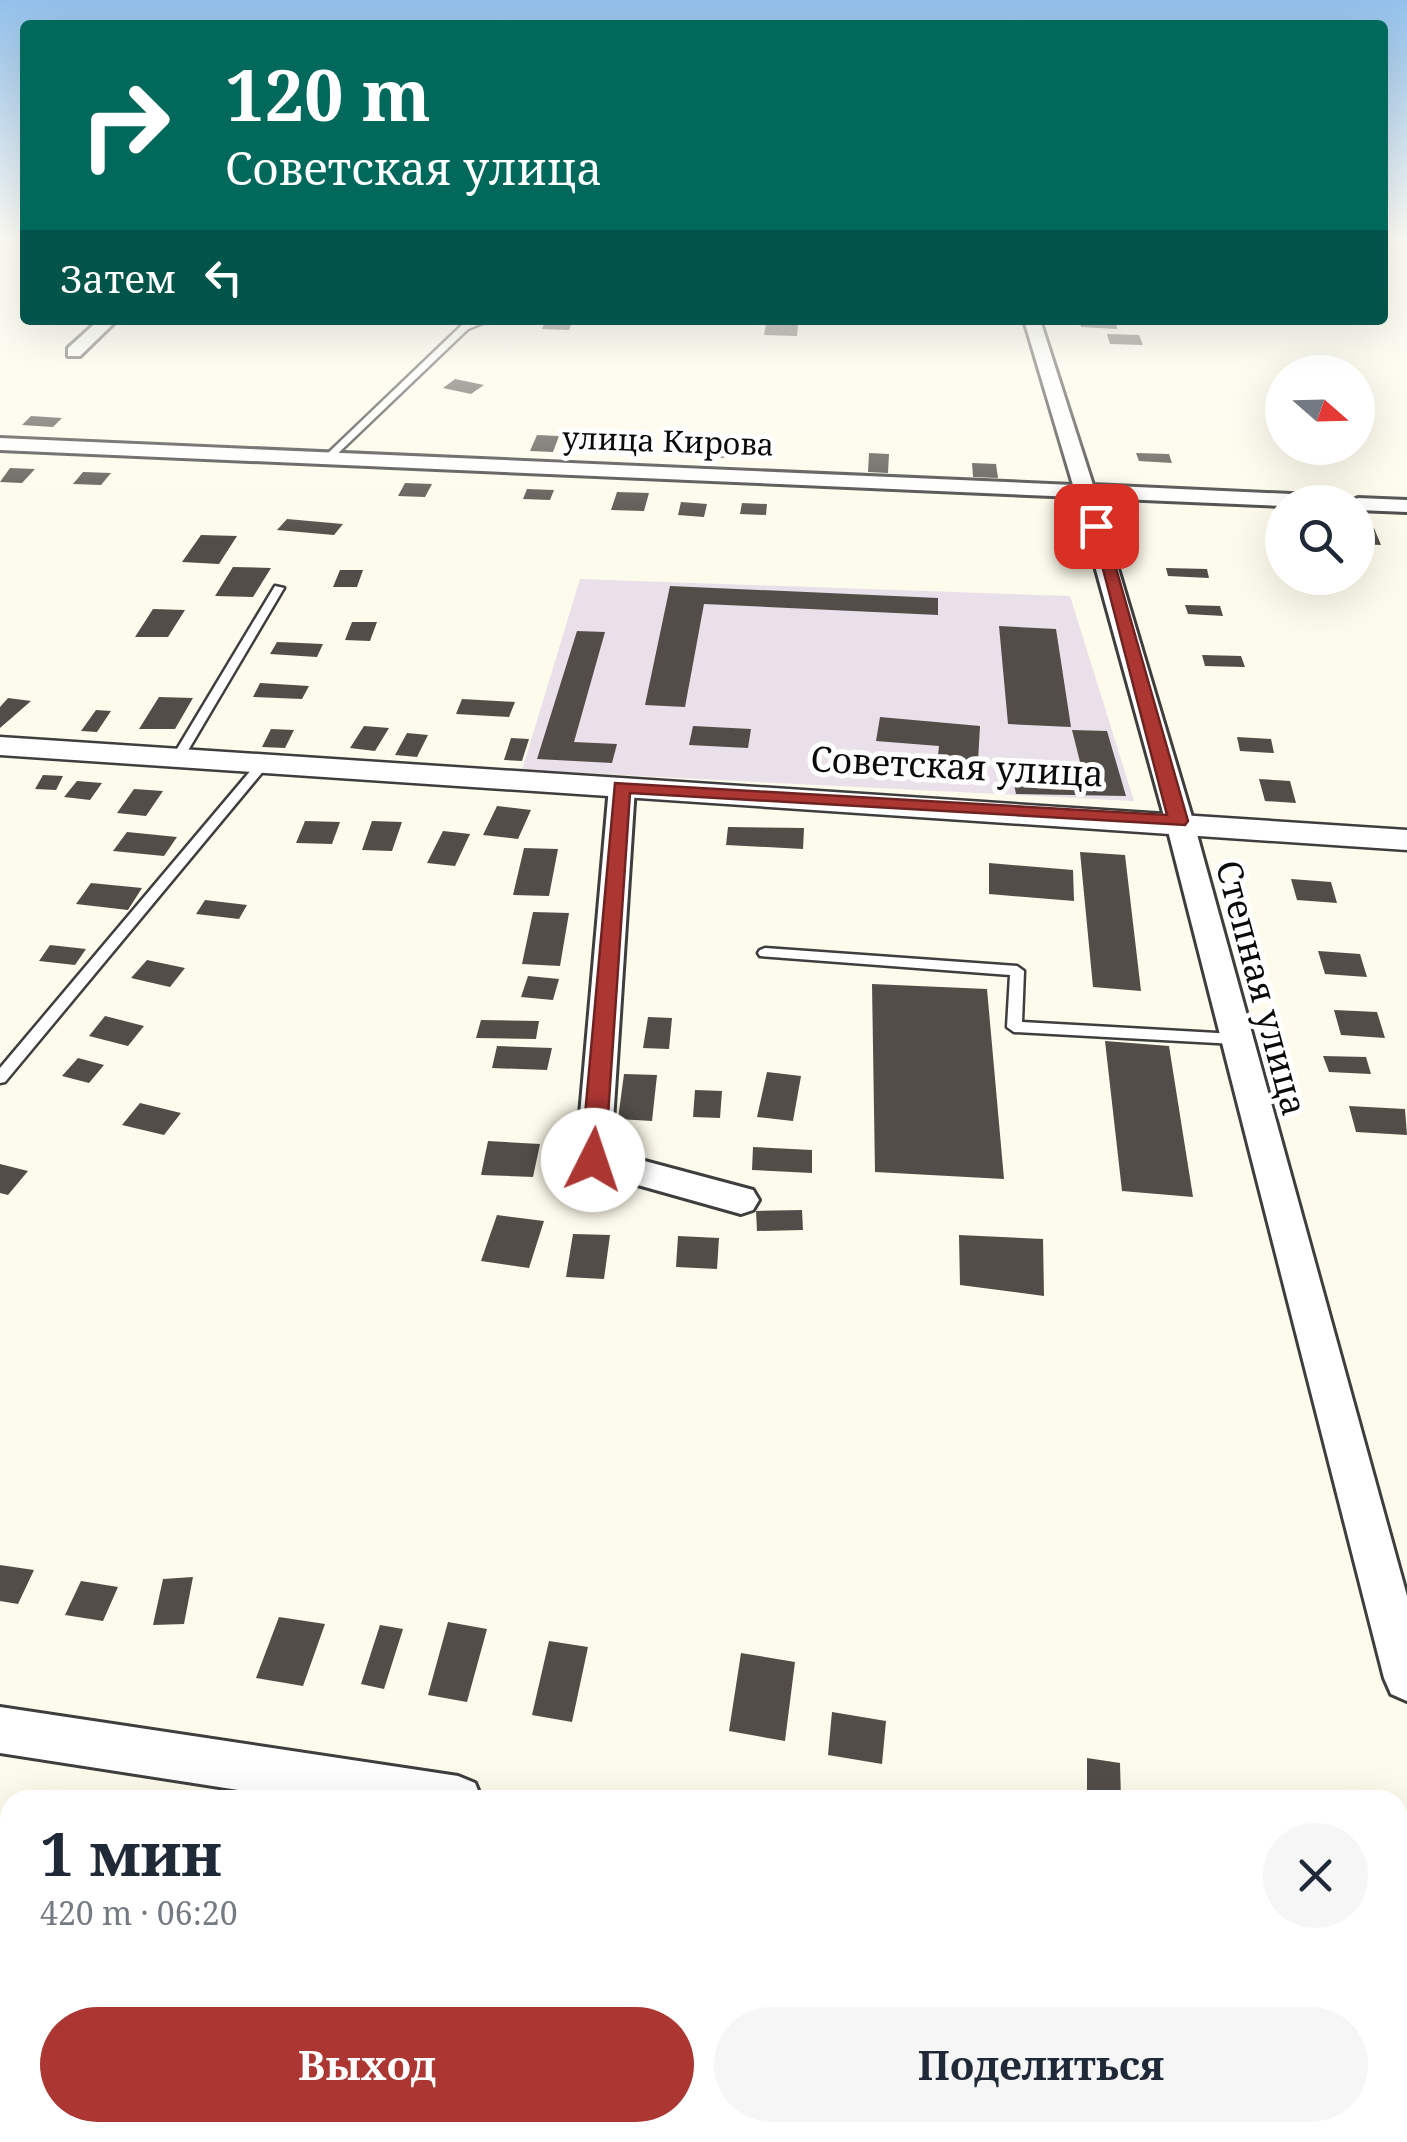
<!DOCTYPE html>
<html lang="ru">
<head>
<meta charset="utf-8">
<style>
	:root { --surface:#fff; --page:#f6f6f7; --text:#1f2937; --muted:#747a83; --accent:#ab3632 }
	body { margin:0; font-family:"Noto Serif",serif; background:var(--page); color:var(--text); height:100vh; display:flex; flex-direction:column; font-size:38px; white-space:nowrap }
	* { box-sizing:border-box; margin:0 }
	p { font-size:32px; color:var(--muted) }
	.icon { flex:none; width:55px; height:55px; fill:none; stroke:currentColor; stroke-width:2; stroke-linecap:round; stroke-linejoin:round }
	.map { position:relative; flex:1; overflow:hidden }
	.panel { position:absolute; left:0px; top:1790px; width:1408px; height:352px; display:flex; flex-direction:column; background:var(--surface); border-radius:30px 30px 0 0; box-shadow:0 10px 40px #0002 }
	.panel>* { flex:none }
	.banner { position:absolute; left:20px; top:20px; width:1368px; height:305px; border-radius:10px; box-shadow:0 10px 40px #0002; background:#00695c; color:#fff; overflow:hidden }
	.needle { width:65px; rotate:110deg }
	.tools { position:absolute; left:1265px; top:355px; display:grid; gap:20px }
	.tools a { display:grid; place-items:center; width:110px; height:110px; border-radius:50%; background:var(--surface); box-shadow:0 10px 40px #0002; font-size:50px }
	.pin { position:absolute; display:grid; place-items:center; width:85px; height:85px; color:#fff; margin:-42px; border-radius:20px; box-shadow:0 5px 15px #0006 }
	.me { position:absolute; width:110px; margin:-55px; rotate:4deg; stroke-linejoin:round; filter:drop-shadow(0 0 8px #0008) }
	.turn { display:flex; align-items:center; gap:35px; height:210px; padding:0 40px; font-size:45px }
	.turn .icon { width:130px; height:130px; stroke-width:2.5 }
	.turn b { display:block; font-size:70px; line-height:85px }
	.then { display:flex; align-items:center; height:95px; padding:0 40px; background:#0003; gap:20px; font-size:38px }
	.round { display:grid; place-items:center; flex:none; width:105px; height:105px; border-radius:52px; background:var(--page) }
	.headline { display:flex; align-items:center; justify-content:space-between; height:170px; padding:0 40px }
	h1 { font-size:60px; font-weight:700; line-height:75px }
	.button { display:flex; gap:20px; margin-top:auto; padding:20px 40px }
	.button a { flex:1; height:115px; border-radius:60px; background:var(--accent); color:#fff; font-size:40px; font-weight:700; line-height:115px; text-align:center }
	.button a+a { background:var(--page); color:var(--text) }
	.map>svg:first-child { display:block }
	.industrial { fill:#e9e0e9 }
	.building { fill:#524d49 }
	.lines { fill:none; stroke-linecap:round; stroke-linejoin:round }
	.service-casing { stroke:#3e3e3e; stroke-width:5 }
	.minor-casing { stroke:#3e3e3e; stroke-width:6 }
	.tertiary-casing { stroke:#3e3e3e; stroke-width:5 }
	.service { fill:#fff; fill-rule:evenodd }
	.minor { fill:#fff; fill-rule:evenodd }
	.tertiary { fill:#fff; fill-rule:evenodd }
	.route { fill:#ab3632; stroke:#6f2320; stroke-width:2.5 }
	.labels { text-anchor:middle; stroke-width:10; stroke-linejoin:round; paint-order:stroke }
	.far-street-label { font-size:30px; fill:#0b0b0b; stroke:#fff }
	.street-label { font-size:35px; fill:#0b0b0b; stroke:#fff }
</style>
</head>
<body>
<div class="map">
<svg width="1407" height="2142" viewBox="0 0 1407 2142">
	<rect width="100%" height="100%" fill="#fdfbeb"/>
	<path class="industrial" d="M580,579L1070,596L1134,801L522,770Z"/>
	<path class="building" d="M546,320H573L569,330L542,329Z
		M1080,320L1116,321L1117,329L1081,327Z
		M766,324L798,325L797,336L764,335Z
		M1107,334L1139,335L1143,345L1110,344Z
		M455,379L484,385L471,394L443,388Z
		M31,416L62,418L53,427L22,425Z
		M537,435L559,436L553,452L530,451Z
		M707,445L730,446L728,458L704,457Z
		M869,453L889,454L888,473L868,472Z
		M1136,453L1169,454L1172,463L1139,461Z
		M972,463L996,464L998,478L973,477Z
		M10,468L35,469L22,483L0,482Z
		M83,472L111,473L101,485L73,484Z
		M405,483L432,484L425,497L398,496Z
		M527,489L554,490L550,500L523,499Z
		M617,492L649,493L644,511L611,510Z
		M681,502L707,504L704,517L678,515Z
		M742,503L767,504L766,515L740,514Z
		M287,519L343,524L334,535L277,530Z
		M1358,528H1374L1381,545L1358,544Z
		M201,535L237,536L219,564L182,562Z
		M233,567L271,568L253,597L215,596Z
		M1166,568L1207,569L1209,578L1168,576Z
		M340,570H363L357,587H333Z
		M670,586L938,598V615L704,604L685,707L645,705Z
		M1185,605L1220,606L1223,616L1188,614Z
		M153,609L185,610L168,637H135Z
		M352,622H377L370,641L345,640Z
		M999,626L1056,629L1071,727L1008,724Z
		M577,631L605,632L574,742L617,744L612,763L537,759Z
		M277,642L323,644L317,657L270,654Z
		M1202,655L1241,656L1245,667L1205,666Z
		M260,683L309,686L302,699L253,697Z
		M159,697L193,698L175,729H139Z
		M8,698L31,701L0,728V707Z
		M462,699L515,702L509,717L456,714Z
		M96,710L111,711L97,732L81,731Z
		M880,717L980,726L977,779L936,775L939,746L876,741Z
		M364,726L389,728L375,751L350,748Z
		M693,726L751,729L748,748L689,745Z
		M271,729L294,730L285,748L262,747Z
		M1072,730L1107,731L1126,796L1016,794L1011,769L1082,770Z
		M407,733L428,735L417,757L395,755Z
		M1237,737L1271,739L1274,753L1240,751Z
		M511,738L529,739L522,761L504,760Z
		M43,775L63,776L56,790L35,789Z
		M1259,779L1290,781L1296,803L1265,801Z
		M77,781L102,783L90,800L64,797Z
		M134,789L163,791L146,816L117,813Z
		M497,806L531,810L518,839L483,835Z
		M305,821L340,822L332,844L296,843Z
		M372,821L402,822L392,851L362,850Z
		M728,827L804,828L803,849L726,845Z
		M443,831L470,834L455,866L427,863Z
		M127,832L177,837L164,856L113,851Z
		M524,848L558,849L549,896L513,895Z
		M1080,852L1125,855L1141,991L1093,987Z
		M989,863L1073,870L1074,901L989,894Z
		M1291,879L1331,882L1337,903L1297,900Z
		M91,883L142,888L128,910L76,904Z
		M205,900L247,905L239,919L196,914Z
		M533,912L569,913L560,966L522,964Z
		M50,945L86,949L75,965L39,961Z
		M1318,951L1360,954L1367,977L1325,974Z
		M147,960L185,968L170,987L131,978Z
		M528,976L559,979L553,1000L521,997Z
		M872,984L987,989L1004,1179L875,1172Z
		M1334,1010L1377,1012L1385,1038L1341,1035Z
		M105,1016L144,1026L128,1046L89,1036Z
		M648,1017L672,1018L669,1049L643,1048Z
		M481,1020L539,1021L536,1039L476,1038Z
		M1105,1041L1169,1046L1193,1197L1122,1191Z
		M497,1046L552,1048L547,1070L492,1068Z
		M1323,1056L1366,1057L1371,1074L1329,1072Z
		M78,1058L104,1065L89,1083L62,1076Z
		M767,1072L801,1076L793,1121L757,1117Z
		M624,1074L657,1075L652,1121L618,1119Z
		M695,1090L722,1091L720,1118L693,1117Z
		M140,1103L181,1113L164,1135L122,1125Z
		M1349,1106L1405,1109L1407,1135L1356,1132Z
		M488,1141L540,1144L533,1177L481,1175Z
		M753,1147L812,1150V1173L752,1170Z
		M0,1164L28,1171L8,1195L0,1193Z
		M802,1210L803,1230L757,1231L756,1211Z
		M497,1215L544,1221L529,1268L481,1261Z
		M573,1234L610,1235L604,1279L566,1277Z
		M959,1235L1043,1239L1044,1296L960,1285Z
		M678,1236L719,1238L717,1269L676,1267Z
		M0,1565L34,1570L18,1604L0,1601Z
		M193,1577L184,1624L153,1625L163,1579Z
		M81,1581L118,1587L103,1621L65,1615Z
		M279,1617L325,1624L303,1686L256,1678Z
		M448,1622L487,1629L467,1702L428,1695Z
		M380,1625L403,1629L384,1689L361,1684Z
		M549,1641L588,1647L572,1722L532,1715Z
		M741,1653L795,1662L785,1741L729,1731Z
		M832,1712L886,1721L882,1764L828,1755Z
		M1087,1758L1120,1763L1121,1800H1087Z
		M0,1822L10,1824V1879L3,1896Z
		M1212,2132H1276L1277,2142H1213Z"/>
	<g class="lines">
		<defs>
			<path id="service" d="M478,320H490L468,329L331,460H325V456L462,325Z
				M275,586L284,588L183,759L181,762H173L171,759Z
				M261,762L265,763V769L5,1082L0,1083V1068L257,763Z
				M765,948L1017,966L1024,971L1022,1022L1235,1034L1242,1039L1235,1044L1014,1032L1007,1027L1010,975L760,956L758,953L760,950Z"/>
			<path id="minor" d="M99,320H117L80,356H68V348Z
				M1024,320H1040L1093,485L1333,496L1343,502L1282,506L1097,498L1195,827L1407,1596V1701L1391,1694L1384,1678L1167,827L1076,497L0,450V438L1073,485Z
				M1358,498L1407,500V512L1358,510V502H1349Z
				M622,779L635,787L611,1152L753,1190L759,1200L753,1210L741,1214L581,1169L576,1160L609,787Z
				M0,1707L458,1776L475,1783L482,1800H303L0,1753Z
				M1398,1918L1407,1920V1970L1398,1968Z"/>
			<path id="tertiary" d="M0,737L1407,830V850L0,755Z"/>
		</defs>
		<use href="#service" class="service-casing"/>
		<use href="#minor" class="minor-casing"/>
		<use href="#tertiary" class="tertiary-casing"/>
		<use href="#service" class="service"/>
		<use href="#minor" class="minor"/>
		<use href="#tertiary" class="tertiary"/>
	</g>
	<linearGradient id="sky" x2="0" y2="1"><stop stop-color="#93c1eb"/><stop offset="0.44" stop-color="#fefdf6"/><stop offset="1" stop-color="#fefdf6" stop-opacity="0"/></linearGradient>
	<rect width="1407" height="540" fill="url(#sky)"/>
	<path class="route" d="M1091,523L1104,526L1188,821L1185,825L630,793L605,1160L602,1166H585L581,1160L615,783L1167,815Z"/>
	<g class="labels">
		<g class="far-street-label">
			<text transform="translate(668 442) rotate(2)" y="10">улица Кирова</text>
		</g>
		<g class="street-label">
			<text transform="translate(957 767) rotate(3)" y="12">Советская улица</text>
			<text transform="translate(1261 988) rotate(75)" y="12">Степная улица</text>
		</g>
	</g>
</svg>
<div class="tools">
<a><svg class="needle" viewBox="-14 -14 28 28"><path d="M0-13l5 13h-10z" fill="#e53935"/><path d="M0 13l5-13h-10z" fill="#747a83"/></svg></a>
<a><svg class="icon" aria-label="search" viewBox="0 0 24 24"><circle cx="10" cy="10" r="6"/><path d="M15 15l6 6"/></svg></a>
</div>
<div class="pin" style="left:1096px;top:526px;background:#d93025"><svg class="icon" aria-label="arrive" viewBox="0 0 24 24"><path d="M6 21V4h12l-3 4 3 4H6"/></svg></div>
<svg class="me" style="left:593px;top:1160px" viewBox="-20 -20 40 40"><circle r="19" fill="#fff"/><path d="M0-13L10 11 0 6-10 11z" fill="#ab3632"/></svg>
<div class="banner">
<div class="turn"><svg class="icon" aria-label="right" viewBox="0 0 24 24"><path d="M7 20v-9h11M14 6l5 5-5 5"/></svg><div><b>120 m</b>Советская улица</div></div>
<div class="then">Затем<svg class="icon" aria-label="left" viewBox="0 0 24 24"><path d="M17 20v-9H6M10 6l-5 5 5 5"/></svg></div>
</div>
<section class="panel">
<div class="headline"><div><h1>1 мин</h1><p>420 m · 06:20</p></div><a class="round"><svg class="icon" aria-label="close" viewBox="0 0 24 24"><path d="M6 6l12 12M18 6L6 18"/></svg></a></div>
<div class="button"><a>Выход</a><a>Поделиться</a></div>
</section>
</div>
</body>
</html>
